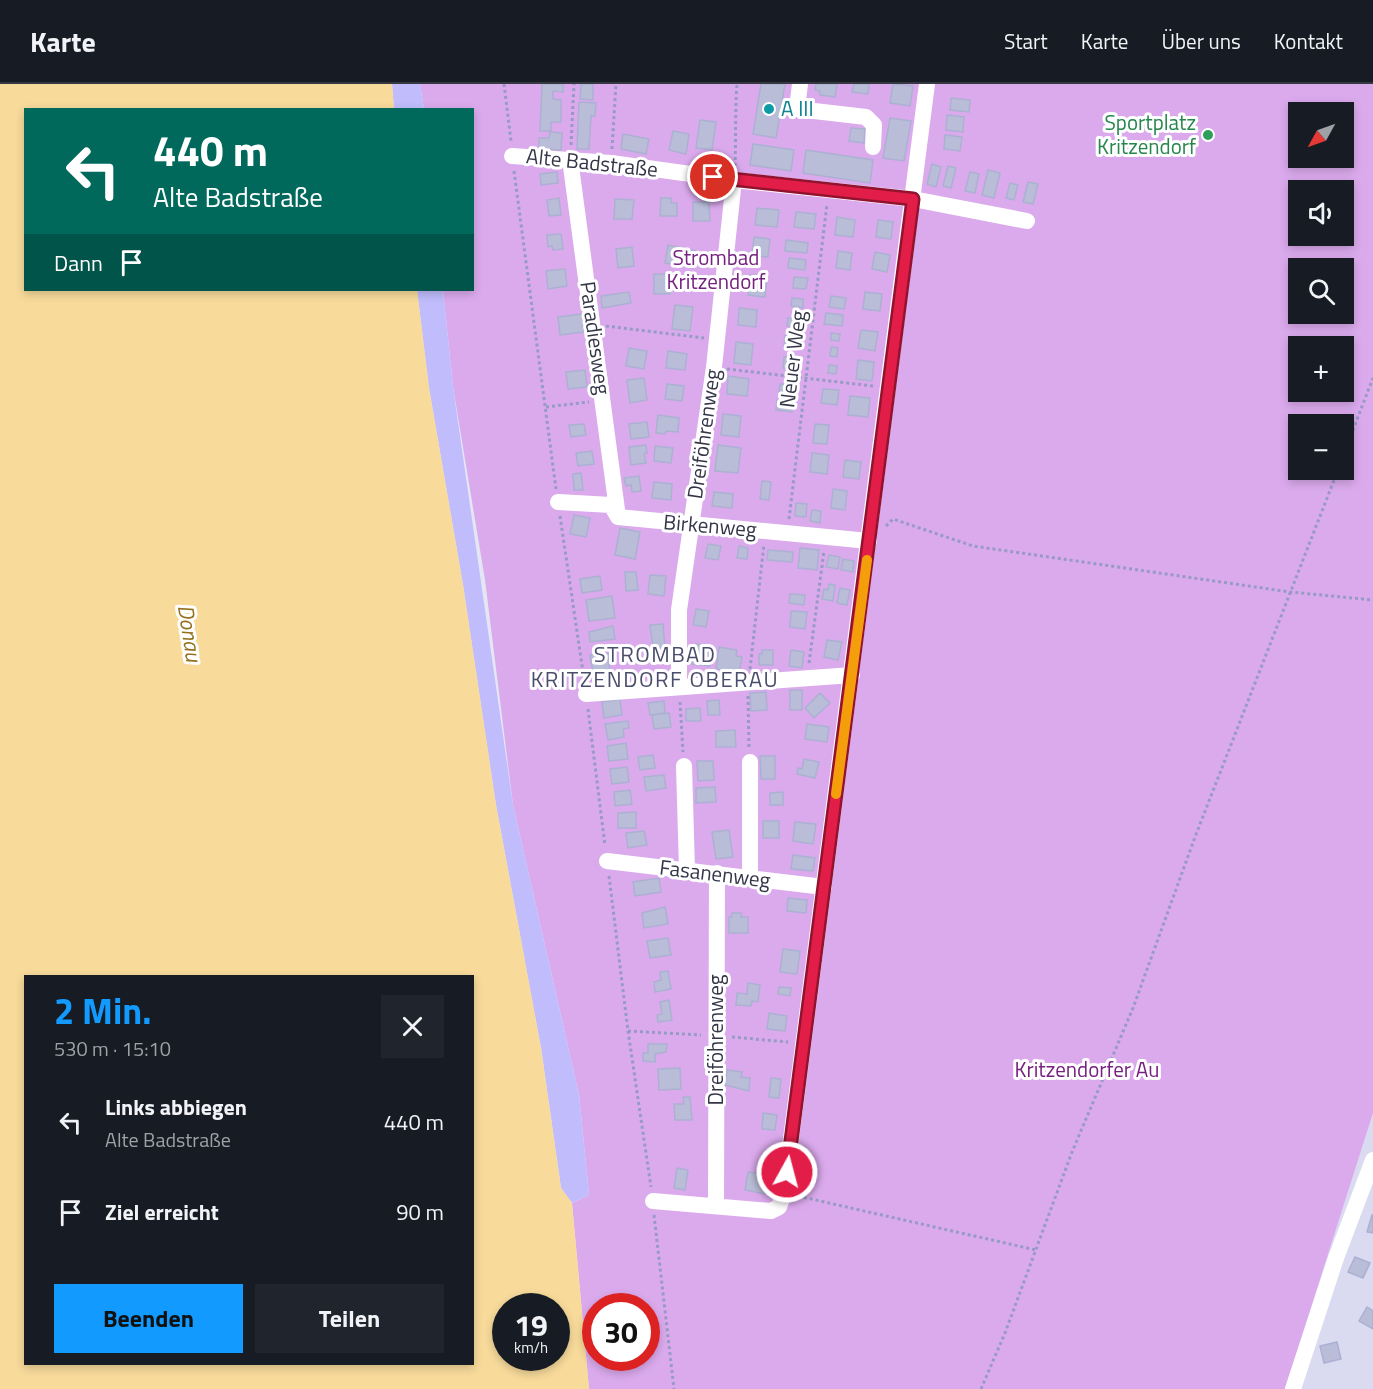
<!DOCTYPE html>
<html lang="de">
<head>
<meta charset="utf-8">
<style>
	:root { --surface:#171b24; --page:#20242c; --text:#f1f3f6; --muted:#9ea1a6; --line:#363941; --accent:#129aff }
	body { margin:0; font-family:"Titillium Web",sans-serif; background:var(--page); color:var(--text); height:100vh; display:flex; flex-direction:column; font-size:22px; white-space:nowrap }
	* { box-sizing:border-box; margin:0 }
	p { font-size:20px; color:var(--muted) }
	.icon { flex:none; width:33px; height:33px; fill:none; stroke:currentColor; stroke-width:2; stroke-linecap:round; stroke-linejoin:round }
	.map { position:relative; flex:1; overflow:hidden }
	.sheet { position:absolute; left:24px; top:891px; width:450px; height:390px; display:flex; flex-direction:column; background:var(--surface); border-radius:0px; box-shadow:0 3px 9px #0003 }
	.sheet>* { flex:none }
	.banner { position:absolute; left:24px; top:24px; width:450px; height:183px; border-radius:0px; box-shadow:0 3px 9px #0003; background:#00695c; color:#fff; overflow:hidden }
	.needle { width:39px; rotate:230deg }
	.buttons { position:absolute; left:1288px; top:18px; display:grid; gap:12px }
	.buttons a { display:grid; place-items:center; width:66px; height:66px; border-radius:0px; background:var(--surface); box-shadow:0 3px 9px #0003; font-size:30px }
	.speed { position:absolute; left:492px; top:1209px; display:flex; gap:12px; font-size:30px; font-weight:700; text-align:center }
	.speed>* { display:grid; place-content:center; width:78px; height:78px; border-radius:50%; background:var(--surface); box-shadow:0 3px 9px #0003; line-height:1 }
	.speed small { font-size:15px; font-weight:400 }
	.speed .limit { border:9px solid #d22; background:#fff; color:#111 }
	.pin { position:absolute; display:grid; place-items:center; width:51px; height:51px; color:#fff; margin:-26px; border:3px solid #fff; border-radius:50%; box-shadow:0 2px 6px #0007 }
	.me { position:absolute; width:66px; margin:-33px; rotate:7deg; stroke-linejoin:round; filter:drop-shadow(0 0 4px #0008) }
	.turn { display:flex; align-items:center; gap:21px; height:126px; padding:0 30px; font-size:27px }
	.turn .icon { width:78px; height:78px; stroke-width:2.5 }
	.turn b { display:block; font-size:42px; line-height:51px }
	.then { display:flex; align-items:center; height:57px; padding:0 30px; background:#0003; gap:12px; font-size:22px }
	.round { display:grid; place-items:center; flex:none; width:63px; height:63px; border-radius:0px; background:var(--page) }
	.overview { display:flex; align-items:center; justify-content:space-between; height:102px; padding:0 30px }
	h1 { font-size:36px; font-weight:700; line-height:45px; color:var(--accent) }
	.primary-button { display:flex; gap:12px; margin-top:auto; padding:12px 30px }
	.primary-button a { flex:1; height:69px; border-radius:0px; background:var(--accent); color:#111; font-size:24px; font-weight:700; line-height:69px; text-align:center }
	.primary-button a+a { background:var(--page); color:var(--text) }
	ul { padding:0; list-style:none }
	li { display:flex; align-items:center; gap:18px; height:90px; padding:0 30px }
	li div { flex:1 }
	li b { display:block; font-size:22px }
	li em { font-style:normal }
	header { display:flex; align-items:center; gap:36px; box-sizing:border-box; height:84px; padding:0 30px; background:var(--surface); border-bottom:2px solid var(--line) }
	header strong { font-size:28px }
	nav { display:flex; gap:33px; margin-inline-start:auto; font-size:21px }
	.map>svg:first-child { display:block }
	.residential { fill:#dadbf0 }
	.green { fill:#dbaaed; fill-rule:evenodd }
	.sand { fill:#c1bdfd }
	.water { fill:#f8db9b; fill-rule:evenodd }
	.building { fill:#b9bdd7; stroke:#acb0d3; stroke-width:1.5 }
	.lines { fill:none; stroke-linecap:round; stroke-linejoin:round }
	.path { stroke:#979ac4; stroke-width:3; stroke-dasharray:3 3; stroke-linecap:butt }
	.minor { stroke:#fff; stroke-width:16 }
	.route-casing { stroke:#92132f; stroke-width:15 }
	.route { stroke:#e11d48; stroke-width:10 }
	.slow { stroke:#f59e0b; stroke-width:10 }
	.culture-dot { fill:#0f9aa8; stroke:#fff; stroke-width:2 }
	.leisure-dot { fill:#2e9e5b; stroke:#fff; stroke-width:2 }
	.labels { text-anchor:middle; stroke-width:6; stroke-linejoin:round; paint-order:stroke }
	.culture-label { font-size:21px; fill:#0d838f; stroke:#fff; text-anchor:start }
	.leisure-label { font-size:21px; fill:#27864d; stroke:#fff; text-anchor:end }
	.street-label { font-size:21px; fill:#343648; stroke:#fff }
	.park-label { font-size:21px; fill:#762180; stroke:#fff }
	.water-label { font-size:22px; font-style:italic; fill:#94701e; stroke:#fff }
	.neighbourhood-label { font-size:22px; letter-spacing:1.5px; fill:#4a4e6c; stroke:#fff }
</style>
</head>
<body>
<header>
<strong>Karte</strong>
<nav><a>Start</a><a>Karte</a><a>Über uns</a><a>Kontakt</a></nav>
</header>
<div class="map">
<svg width="1373" height="1305" viewBox="0 0 1373 1305">
	<rect width="100%" height="100%" fill="#e5e6f4"/>
	<path class="residential" d="M1373,1029V1305H1284Z"/>
	<path class="green" d="M420,0H1373V1029L1285,1305H589L572,1119L589,1111L579,1011L513,721L485,496L453,303L443,206H472V26L424,25ZM1299,28H1344V74H1299ZM1299,106H1344V152H1299ZM1299,184H1344V230H1299ZM1299,262H1344V308H1299ZM1299,340H1344V386H1299ZM596,1222H646V1274H596Z"/>
	<path class="sand" d="M392,0H420L424,25H394Z
		M417,206H443L453,303L513,721L579,1011L589,1111L572,1119L561,1104L541,964L496,721L463,501L429,304Z"/>
	<path class="water" d="M0,0H392L394,25L26,26V206H417L429,304L463,501L496,721L541,964L561,1104L572,1119L589,1305H0ZM26,892H472V1280H26ZM556,1222V1274H506V1222Z"/>
	<path class="building" d="M542,0H563V8L553,7V15L561,16V38H551V47H540Z
		M581,0H593V16L580,15Z
		M761,0H785L776,54L753,50Z
		M816,0H837L835,13L820,11V7L815,6Z
		M854,0H869L868,10L852,8Z
		M893,0L913,2L910,22L890,19Z
		M951,14L970,16L969,28L950,26Z
		M579,18L596,19L595,32H591L589,65H577Z
		M947,31L964,33L963,48L946,46Z
		M890,34L911,37L904,77L883,74Z
		M700,36L716,38L712,66L696,64Z
		M851,44L865,45L864,59L849,57Z
		M673,47L689,50L686,70L669,66Z
		M550,48L562,49L561,66L539,65V54H549Z
		M623,50L649,55L646,70L621,65Z
		M945,51L962,53L960,67L944,65Z
		M753,60L794,66L791,87L750,81Z
		M806,66L873,76L870,99L803,89Z
		M932,80L941,83L936,103L927,100Z
		M948,82L956,84L951,104L943,102Z
		M988,86L1000,89L994,114L982,111Z
		M557,88L558,99L541,101L540,90Z
		M970,88L979,90L975,109L965,107Z
		M1028,98L1038,100L1033,120L1023,118Z
		M1010,99L1018,101L1014,116L1006,114Z
		M559,114L561,131L549,132L547,116Z
		M661,114H671V119H677V132H660Z
		M615,115L634,116L632,135H614Z
		M693,118H709L710,137H693Z
		M757,124L779,126L777,143L755,141Z
		M796,128L816,130L814,145L794,143Z
		M837,133L855,136L853,153L835,151Z
		M878,136L893,138L891,155L876,153Z
		M561,150L563,165L553,166L552,162L548,163L547,151Z
		M754,153L770,155L768,173L752,172Z
		M786,156L808,159L807,169L785,167Z
		M668,161L697,167L693,184L665,179Z
		M632,163L634,182L618,184L616,165Z
		M838,167L852,169L850,186L836,184Z
		M875,168L890,171L887,188L872,185Z
		M789,174L806,176L805,186L788,184Z
		M565,185L567,202L548,205L546,187Z
		M654,190H669L670,210H654Z
		M750,191L767,192L765,213L748,211Z
		M794,193L808,194L806,205L793,204Z
		M629,208L631,219L602,224L601,212Z
		M865,208L882,210L880,227L863,225Z
		M831,212L846,214L844,225L829,223Z
		M792,214L803,215V224L791,222Z
		M675,221L693,223L690,247L672,245Z
		M739,224L757,226L756,243L738,241Z
		M826,229L843,231L842,242L824,240Z
		M582,230L584,248L560,251L558,233Z
		M788,234L798,235L797,243L787,242Z
		M861,246L878,248L875,267L858,264Z
		M831,249L840,250L839,257L831,256Z
		M785,252L795,253L794,265L784,263Z
		M736,258L753,260L751,281L734,279Z
		M831,263L838,264L837,273L830,272Z
		M629,264L647,267L644,285L626,282Z
		M668,267L687,270L685,286L666,284Z
		M784,273L798,274L796,285L783,284Z
		M858,276L874,278L872,297L856,295Z
		M829,281L837,282L836,290L828,289Z
		M585,286L587,303L568,305L566,288Z
		M728,292L749,295L747,312L727,310Z
		M644,294L647,316L630,319L627,296Z
		M667,300L684,302L682,317L665,315Z
		M780,300L794,301L793,310L779,309Z
		M823,305L839,306L837,321L821,319Z
		M850,312L870,314L868,333L848,331Z
		M777,316L793,318L792,328L776,326Z
		M723,330L741,332L739,353L721,351Z
		M658,331L679,334L678,348L666,347L665,350L656,349Z
		M647,338L649,353L631,355L629,340Z
		M584,340L586,351L571,353L569,341Z
		M815,340L829,341L827,360L813,359Z
		M646,361L647,369L644,370L646,379L631,381L629,363Z
		M718,361L741,364L738,389L715,387Z
		M655,362L673,364L671,379L654,377Z
		M592,367L594,380L578,382L576,369Z
		M812,369L829,371L827,390L810,388Z
		M845,376L861,378L859,395L843,393Z
		M581,389L583,406H574L573,390Z
		M639,392L641,407L632,408L631,401L626,402L624,394Z
		M762,397L771,398L769,416L760,415Z
		M654,398L672,400L671,416L652,414Z
		M833,405L847,407L845,426L831,424Z
		M714,408L733,410L732,424L712,422Z
		M796,419L807,420L806,433L795,432Z
		M812,426L821,427L820,439L810,437Z
		M574,431L590,434L586,453L570,450Z
		M620,444L640,448L635,475L615,471Z
		M708,460L721,462L718,476L705,474Z
		M739,462L748,464L747,475L737,474Z
		M800,464L819,466L817,486L798,484Z
		M768,466L793,468L792,478L767,476Z
		M829,471L840,473L838,485L826,483Z
		M843,475L854,477L853,488L841,486Z
		M625,488H636L638,506L626,507Z
		M650,491L666,492L664,512L648,510Z
		M600,492L602,506L582,509L580,495Z
		M829,500L835,501L833,517L822,515L824,505L828,506Z
		M840,504L850,506L847,521L837,519Z
		M790,510L805,511L804,521L789,519Z
		M612,512L615,534L589,537L586,516Z
		M696,525L709,527L706,543L693,541Z
		M791,527L807,528L805,545L790,543Z
		M663,540L665,563L653,564L650,541Z
		M613,542L615,555L590,558L589,548Z
		M827,556L842,558L838,576L824,573Z
		M695,560L713,562L710,582L692,580Z
		M719,563L737,566L736,572L742,573L739,589L716,585Z
		M762,566H773V581H759V570H762Z
		M791,566L804,568L802,584L789,582Z
		M608,569L610,588L593,590L590,571Z
		M790,606H802V626H790Z
		M766,608L767,626L751,627L750,609Z
		M820,609L830,619L814,634L805,624Z
		M620,615L622,631L604,634L602,618Z
		M719,616L720,631H708L707,617Z
		M664,617L665,629L650,631L648,619Z
		M700,624L701,637H686V625Z
		M669,629L671,643L654,645L652,631Z
		M628,637L629,644L623,645L624,653L608,656L605,640Z
		M807,640L829,643L827,658L805,655Z
		M735,646L736,663H716V647Z
		M626,659L628,675L609,677L607,662Z
		M653,671L655,684L640,686L638,673Z
		M760,672H775V695H761Z
		M804,675L819,678L815,694L797,690L798,684L802,685Z
		M697,677H713L714,696L698,697Z
		M627,683L629,698L612,700L610,685Z
		M664,691L666,704L646,707L644,693Z
		M715,703L716,718L696,719V704Z
		M630,706L632,720L615,722L614,708Z
		M783,708V721H770V709Z
		M636,728V744H618V729Z
		M763,737H779V754H763Z
		M795,738L816,740L813,760L793,757Z
		M729,746L733,773L716,775L712,748Z
		M644,747L647,761L628,764L626,749Z
		M793,771L815,774L813,787L791,785Z
		M659,794L661,808L635,812L633,798Z
		M788,814L807,816L806,829L787,827Z
		M665,823L668,840L644,844L642,829Z
		M732,829H741V833H748V849H729V833H732Z
		M668,854L671,871L650,874L647,857Z
		M783,865L800,867L797,890L780,888Z
		M668,887L671,905L655,908L654,898L661,896L660,888Z
		M748,899L760,901L758,918L752,917L751,922L736,921L737,909L747,910Z
		M779,903L791,904L790,912L778,910Z
		M669,916L672,936L658,938L657,931L662,930L660,918Z
		M769,929L787,932L785,947L767,945Z
		M648,960H667L666,968L655,970V978L643,977V969H648Z
		M680,984L681,1005L659,1006L658,985Z
		M727,986L742,988L741,993L750,994L749,1007L725,1001Z
		M771,994L781,995L779,1014L769,1013Z
		M683,1013H690L692,1036H675L674,1020H684Z
		M763,1029L777,1031L775,1046L762,1045Z
		M677,1084L688,1086L685,1106L674,1104Z
		M748,1088L768,1091L765,1110L745,1106Z
		M1372,1131H1373V1149L1367,1148Z
		M1355,1173L1370,1179L1363,1194L1348,1188Z
		M1367,1223L1373,1227V1245L1359,1237Z
		M1337,1258L1341,1275L1324,1279L1320,1262Z"/>
	<g class="lines">
		<path class="path" d="M504,0L511,57
			M571,61L574,0
			M612,65L616,0
			M735,82C736,55 735,27 737,0
			M514,87L556,405
			M606,242L704,254
			M727,285L873,302
			M546,323L589,318
			M1344,369L1373,294
			M560,432L584,595
			M789,435L827,120
			M886,442L893,435L973,462L1290,508L1373,516
			M809,579L824,467
			M750,585L764,460
			M748,612L749,663
			M680,618L683,668
			M588,625L605,762
			M609,792L628,947L651,1103
			M628,947L701,951
			M732,953L788,958
			M798,1112L1036,1166
			M654,1131L674,1305
			M981,1305L1005,1249L1072,1068L1133,924L1195,753L1338,386"/>
		<path class="minor" d="M800,0L797,25L866,33L874,41L873,63
			M512,72L611,79L734,96L913,115L1027,137
			M570,75L618,433
			M558,418L611,421L618,433L869,457
			M679,603V526L714,283L734,96
			M586,610L852,591
			M684,682L687,786
			M607,777L824,803
			M750,794V678
			M653,1117L771,1127L779,1123L784,1109L927,0
			M716,1122L717,789
			M1293,1305L1336,1174L1373,1076"/>
	</g>
	<g class="lines">
		<defs>
			<path id="route" d="M713,93L913,115L787,1088"/>
		</defs>
		<use href="#route" class="route-casing"/>
		<use href="#route" class="route"/>
		<path class="slow" d="M836,710L867,476"/>
	</g>
	<circle class="culture-dot" cx="769" cy="25" r="6"/>
	<circle class="leisure-dot" cx="1208" cy="51" r="6"/>
	<g class="labels">
		<g class="culture-label">
			<text x="781" y="32">A III</text>
		</g>
		<g class="leisure-label">
			<text x="1196" y="46">Sportplatz<tspan x="1196" dy="24">Kritzendorf</tspan></text>
		</g>
		<g class="street-label">
			<text transform="translate(592 79) rotate(6)" y="7">Alte Badstraße</text>
			<text transform="translate(595 254) rotate(82)" y="7">Paradiesweg</text>
			<text transform="translate(793 275) rotate(-83)" y="7">Neuer Weg</text>
			<text transform="translate(704 350) rotate(-82)" y="7">Dreiföhrenweg</text>
			<text transform="translate(710 442) rotate(5)" y="7">Birkenweg</text>
			<text transform="translate(715 790) rotate(7)" y="7">Fasanenweg</text>
			<text transform="translate(716 956) rotate(-90)" y="7">Dreiföhrenweg</text>
		</g>
		<g class="park-label">
			<text x="716" y="181">Strombad<tspan x="716" dy="24">Kritzendorf</tspan></text>
			<text x="1087" y="993">Kritzendorfer Au</text>
		</g>
		<g class="water-label">
			<text transform="translate(190 549) rotate(81)" y="8">Donau</text>
		</g>
		<g class="neighbourhood-label">
			<text x="655" y="578">STROMBAD<tspan x="655" dy="25">KRITZENDORF OBERAU</tspan></text>
		</g>
	</g>
</svg>
<div class="buttons">
<a><svg class="needle" viewBox="-14 -14 28 28"><path d="M0-13l5 13h-10z" fill="#e53935"/><path d="M0 13l5-13h-10z" fill="#9ea1a6"/></svg></a>
<a><svg class="icon" aria-label="sound" viewBox="0 0 24 24"><path d="M4 9h4l5-4v14l-5-4H4zM17 9q2 3 0 6"/></svg></a>
<a><svg class="icon" aria-label="search" viewBox="0 0 24 24"><circle cx="10" cy="10" r="6"/><path d="M15 15l6 6"/></svg></a>
<a>+</a>
<a>−</a>
</div>
<div class="speed"><div>19<small>km/h</small></div><div class="limit">30</div></div>
<div class="pin" style="left:713px;top:93px;background:#d93025"><svg class="icon" aria-label="arrive" viewBox="0 0 24 24"><path d="M6 21V4h12l-3 4 3 4H6"/></svg></div>
<svg class="me" style="left:787px;top:1088px" viewBox="-20 -20 40 40"><circle r="17" fill="#e11d48" stroke="#fff" stroke-width="3"/><path d="M0-11L8 9 0 5-8 9z" fill="#fff"/></svg>
<div class="banner">
<div class="turn"><svg class="icon" aria-label="left" viewBox="0 0 24 24"><path d="M17 20v-9H6M10 6l-5 5 5 5"/></svg><div><b>440 m</b>Alte Badstraße</div></div>
<div class="then">Dann<svg class="icon" aria-label="arrive" viewBox="0 0 24 24"><path d="M6 21V4h12l-3 4 3 4H6"/></svg></div>
</div>
<section class="sheet">
<div class="overview"><div><h1>2 Min.</h1><p>530 m · 15:10</p></div><a class="round"><svg class="icon" aria-label="close" viewBox="0 0 24 24"><path d="M6 6l12 12M18 6L6 18"/></svg></a></div>
<ul>
<li><svg class="icon" aria-label="left" viewBox="0 0 24 24"><path d="M17 20v-9H6M10 6l-5 5 5 5"/></svg><div><b>Links abbiegen</b><p>Alte Badstraße</p></div><em>440 m</em></li>
<li><svg class="icon" aria-label="arrive" viewBox="0 0 24 24"><path d="M6 21V4h12l-3 4 3 4H6"/></svg><div><b>Ziel erreicht</b></div><em>90 m</em></li>
</ul>
<div class="primary-button"><a>Beenden</a><a>Teilen</a></div>
</section>
</div>
</body>
</html>
